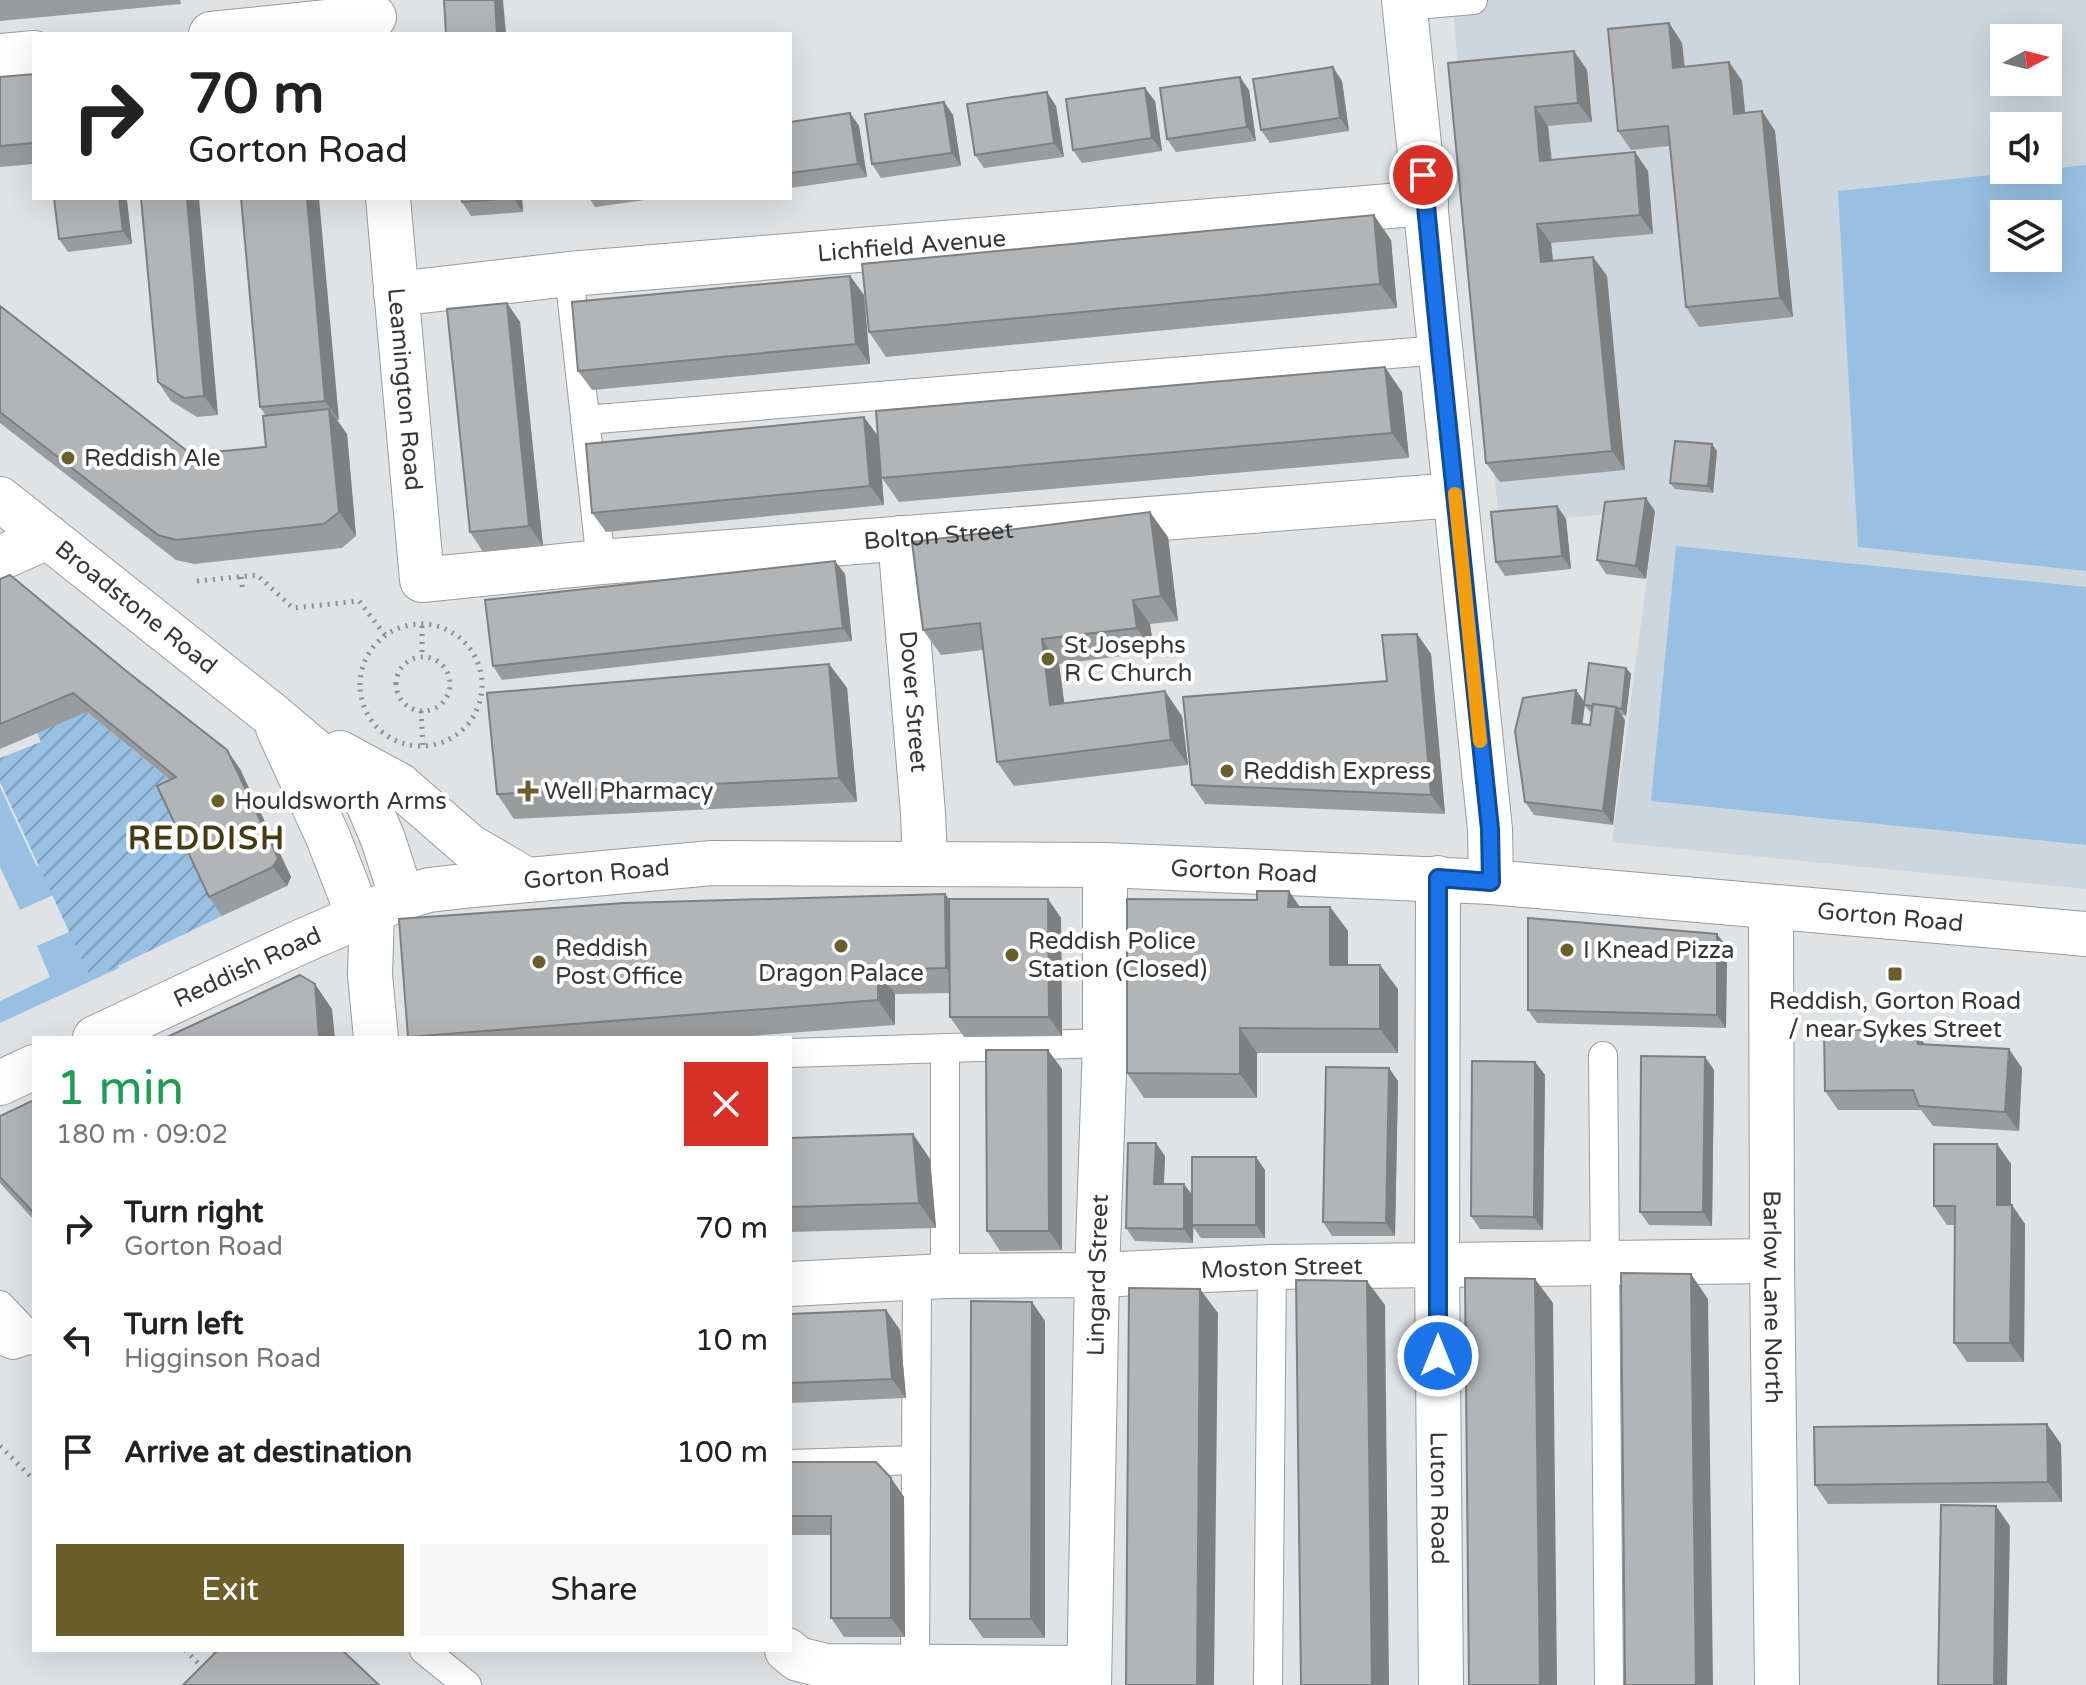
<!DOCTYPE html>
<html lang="en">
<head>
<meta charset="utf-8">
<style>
	:root { --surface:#fff; --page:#f6f6f6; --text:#222; --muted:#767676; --accent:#6c5e2b }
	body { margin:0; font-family:"Varela Round",sans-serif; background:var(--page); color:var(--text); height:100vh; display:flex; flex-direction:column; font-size:30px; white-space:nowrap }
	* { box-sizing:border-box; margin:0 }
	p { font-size:26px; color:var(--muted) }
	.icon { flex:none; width:44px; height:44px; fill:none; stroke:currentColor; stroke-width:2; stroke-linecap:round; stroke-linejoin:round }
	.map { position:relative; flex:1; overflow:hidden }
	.sheet { position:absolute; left:32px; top:1036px; width:760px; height:616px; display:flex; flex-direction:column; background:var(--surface); border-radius:0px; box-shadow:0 8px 32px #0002 }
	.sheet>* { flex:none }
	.hud { position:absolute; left:32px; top:32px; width:760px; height:168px; border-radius:0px; box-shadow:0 8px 32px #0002; background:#fff; color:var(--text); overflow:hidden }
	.needle { width:52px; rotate:83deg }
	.fabs { position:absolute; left:1990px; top:24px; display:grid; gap:16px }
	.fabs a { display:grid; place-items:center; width:72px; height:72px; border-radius:0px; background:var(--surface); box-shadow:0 8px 32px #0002; font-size:40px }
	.pin { position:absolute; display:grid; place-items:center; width:68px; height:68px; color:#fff; margin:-34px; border:4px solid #fff; border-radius:50%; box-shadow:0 2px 8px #0007 }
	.me { position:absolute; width:88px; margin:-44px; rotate:0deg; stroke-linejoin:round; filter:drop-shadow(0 0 6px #0008) }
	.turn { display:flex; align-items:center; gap:28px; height:168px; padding:0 24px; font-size:36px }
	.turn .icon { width:104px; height:104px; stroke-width:2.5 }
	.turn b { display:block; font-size:56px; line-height:68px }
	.round { display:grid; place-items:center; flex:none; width:84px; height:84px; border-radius:0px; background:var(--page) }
	.headline { display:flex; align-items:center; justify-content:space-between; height:136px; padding:0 24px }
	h1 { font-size:48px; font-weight:600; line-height:60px; color:#1e9e55 }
	.primary-button { display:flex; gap:16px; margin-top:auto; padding:16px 24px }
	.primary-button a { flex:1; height:92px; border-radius:0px; background:var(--accent); color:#fff; font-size:32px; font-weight:600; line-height:92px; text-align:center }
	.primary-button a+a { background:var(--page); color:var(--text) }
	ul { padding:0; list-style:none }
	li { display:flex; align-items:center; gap:24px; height:112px; padding:0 24px }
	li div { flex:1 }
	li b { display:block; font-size:30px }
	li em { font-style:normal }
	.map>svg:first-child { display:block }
	.built { fill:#cdd6de; fill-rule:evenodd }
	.green { fill:#97c0e2; fill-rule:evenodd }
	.garden { fill:url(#garden-furrows) }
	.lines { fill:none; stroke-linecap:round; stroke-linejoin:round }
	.lane-casing { stroke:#989c9e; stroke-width:30 }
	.street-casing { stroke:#989c9e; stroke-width:46 }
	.secondary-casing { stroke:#989c9e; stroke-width:46 }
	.path { stroke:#8c8f91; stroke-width:5; stroke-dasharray:2 6; stroke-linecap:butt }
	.lane { stroke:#fff; stroke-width:28 }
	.street { stroke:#fff; stroke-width:44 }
	.secondary { stroke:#fff; stroke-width:44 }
	.wall { fill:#999c9e; fill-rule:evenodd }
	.shaded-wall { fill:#7d7f81 }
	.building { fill:#b2b5b8; stroke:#7d7f81; stroke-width:2 }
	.route-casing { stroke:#114b97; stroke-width:20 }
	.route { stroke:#1a73e8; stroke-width:14 }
	.slow { stroke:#f59e0b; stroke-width:14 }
	.poi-dot { fill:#6c5e2b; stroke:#fff; stroke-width:3 }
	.labels { text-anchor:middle; stroke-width:8; stroke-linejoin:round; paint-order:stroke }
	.street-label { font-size:24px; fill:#353738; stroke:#fff }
	.poi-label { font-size:24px; fill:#353738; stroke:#fff; text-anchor:start }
	.district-label { font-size:32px; font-weight:bold; letter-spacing:2px; fill:#453b11; stroke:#fff }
</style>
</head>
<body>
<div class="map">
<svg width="2086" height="1685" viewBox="0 0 2086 1685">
	<defs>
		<pattern id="garden-furrows" width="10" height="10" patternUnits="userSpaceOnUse" patternTransform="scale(2)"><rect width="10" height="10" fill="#97c0e2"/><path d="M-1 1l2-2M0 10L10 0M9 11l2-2" fill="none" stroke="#7c9db8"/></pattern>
	</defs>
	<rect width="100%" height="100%" fill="#dfe3e6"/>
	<path class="built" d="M1452,0H2086V889L1612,842L1656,510L1499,524ZM2004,38H2048V82H2004ZM2004,126H2048V170H2004ZM2004,214H2048V258H2004Z"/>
	<path class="green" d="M2086,165V571L1858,547L1838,191ZM2004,214H2048V258H2004Z
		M1676,546L2086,587V845L1651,801Z
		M0,787L37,867L67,854L80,883L20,910L0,867Z
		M96,920L119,968L0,1023V1001L50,977L37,946Z"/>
	<path class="garden" d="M87,712L189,796L222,916L91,979L0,782V758L41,742L37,733Z"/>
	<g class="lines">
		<defs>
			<path id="lane" d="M1405,6L1473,0
				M569,274L601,562
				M585,420L1440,350
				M945,1048V1276
				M790,1053L1105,1043
				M1603,1056L1609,1685
				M0,1305L34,1341
				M0,1340L13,1345L32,1339
				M790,1464L916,1460
				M424,1650L467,1685
				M915,1667L917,1278
				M1268,1685L1272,1267"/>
			<g id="street">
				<path d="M1404,0L1490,829L1491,882"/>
				<path d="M211,34L374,17"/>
				<path d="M0,56L34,53"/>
				<path id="s1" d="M388,198L422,580L601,562L1455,495"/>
				<path id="s2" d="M396,294L569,274L1426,203"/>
				<path id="s3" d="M900,538L923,813L925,863"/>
				<path d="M0,558L48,537"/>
				<path id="s4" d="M1438,878L1437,1266L1441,1685"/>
				<path id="s5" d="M1771,907L1772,1261L1777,1685"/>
				<path d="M372,911L370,975L376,1038"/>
				<path id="s6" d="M790,1284L945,1276L1097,1275L1272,1267L1772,1261"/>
				<path d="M787,1650L798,1659L826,1666L1088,1668"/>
				<path id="s7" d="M1089,1685L1097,1275L1105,1043V865"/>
			</g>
			<g id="secondary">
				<path id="s8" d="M0,499L272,715L363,792L383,839L402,898"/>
				<path d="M278,728L328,837L359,917"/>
				<path d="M340,753L399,785L469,846L527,880"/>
				<path id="s9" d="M95,1038L298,943L402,898L429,890L464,886L712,863L1105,865L1491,882L2086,934"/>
				<path d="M0,1083L34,1067"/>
			</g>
		</defs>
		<use href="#lane" class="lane-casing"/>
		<use href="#street" class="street-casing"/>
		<use href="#secondary" class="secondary-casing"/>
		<path class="path" d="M241,577L243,592
			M197,581L257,575L293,608L359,601L385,635
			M360 685a61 61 0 1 1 122 0a61 61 0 1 1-122 0Z
			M422,626V657
			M396 684a27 27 0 1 1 54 0a27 27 0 1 1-54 0Z
			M421,711L423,746
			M0,1446L34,1480
			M185,1650L206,1671"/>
		<use href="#lane" class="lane"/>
		<use href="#street" class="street"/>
		<use href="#secondary" class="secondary"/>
	</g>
	<path class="wall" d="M0,0H180L181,4L0,21Z
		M1669,23L1682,43L1685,66L1729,62L1742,81L1745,113L1762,111L1775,131L1793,317L1699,327L1686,307L1670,146L1631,150L1618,131Z
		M1574,51L1587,70L1592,122L1548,126L1552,160L1648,171L1653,234L1551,243L1553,261L1593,257L1607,276L1625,470L1500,482L1486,463L1448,63Z
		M34,74V164L0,167V77Z
		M1342,81L1349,131L1270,143L1261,130Z
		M1249,90L1256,141L1176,152L1167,139Z
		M1155,101L1162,151L1082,163L1073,150Z
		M944,102L953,115L961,166L881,178L872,164Z
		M1056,106L1064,157L984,168L975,155Z
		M850,113L859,126L867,177L790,188V122Z
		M54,198H125L127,201L132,244L68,252L59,239Z
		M141,198L218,415L197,417L171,401L158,382Z
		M241,198L339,420H337L347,434L356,536L342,548L194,564L176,560L0,423V306L191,454L266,447V416L260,407Z
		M522,198L523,212L471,216L462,202Z
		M589,198H659L595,207Z
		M1391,240L1397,308L886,357L869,332Z
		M850,276L864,295L870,364L592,390L578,371Z
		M507,303L520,322L543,546L483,552L470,532Z
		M1402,392L1409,458L899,502L882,478L884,505L606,532L592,513L878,436Z
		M1717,451L1713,493L1675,489L1670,483Z
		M1557,506L1566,519L1571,569L1505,576L1496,562Z
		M1655,511L1646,579L1606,574L1597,560Z
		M1168,537L1178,621L1150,624L1154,652L1059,664L1064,703L1182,716L1188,765L1014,786L997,762L983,650L941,655L923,630Z
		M845,574L852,641L502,680L493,666Z
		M0,579L240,769L291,877L287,886L222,916L209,897L170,780L87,712L0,749Z
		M1417,634L1431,654L1445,814L1205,804L1192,785L1387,681Z
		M829,664L847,688L857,802L514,819L497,794Z
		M1626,668L1631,674L1626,716L1622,715L1625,720L1613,825L1534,815L1525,802L1576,690L1585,703ZM1585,705L1589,711L1592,712L1590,725L1582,724Z
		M1289,891L1299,907H1330L1348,931V965L1398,989V1053H1257V1098H1144L1127,1073L1257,900Z
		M945,894L949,899H1048L1061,918L1062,1036L964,1037L950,1017V993L895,994V1025L723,1038H409L408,1037Z
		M1727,947L1726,1028L1537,1023L1528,1010Z
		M1924,1044L2022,1068L2019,1131L1933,1126L1921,1110H1838L1825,1091Z
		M1705,1057L1714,1070L1712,1226L1649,1225L1640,1212Z
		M1535,1062L1545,1075L1543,1230L1480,1229L1471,1216Z
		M1062,1069V1250L1000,1251L987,1231Z
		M1398,1081L1395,1236H1332L1323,1222Z
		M34,1100V1220L0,1183V1116Z
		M790,1138L930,1159L936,1228L790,1232Z
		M1997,1144L2011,1164V1205L2025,1224L2024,1362H1967L1954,1343V1225H1947L1934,1206Z
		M1165,1156L1164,1184L1192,1194L1265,1170V1238H1201L1193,1227V1243L1135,1241L1126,1228Z
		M886,1310L900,1330L906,1398L790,1403V1314Z
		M1045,1321V1638H983L970,1619Z
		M2061,1444L2062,1502L1828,1504L1815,1485Z
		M790,1462L891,1478L904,1497L905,1637H844L831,1618V1535H790Z"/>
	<path class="shaded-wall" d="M495,0H503L506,34H497Z
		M1669,23L1682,43L1686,87L1673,68Z
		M1574,51L1587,70L1592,122L1578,103Z
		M1729,62L1742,81L1747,133L1734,114Z
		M1333,67L1342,81L1349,131L1340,118Z
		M1240,77L1249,90L1256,141L1247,127Z
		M1145,88L1155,101L1162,151L1152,138Z
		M1047,92L1056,106L1064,157L1054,143Z
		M944,102L953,115L961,166L952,153Z
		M1535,107L1548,126L1553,180L1540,161Z
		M1762,111L1775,131L1793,317L1780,298Z
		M850,113L859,126L867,177L858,164Z
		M1635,152L1648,171L1653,234L1640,215Z
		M119,198H125L127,201L132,244L123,231Z
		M187,198H199L218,415L204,396Z
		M307,198H319L339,420L325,401Z
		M513,198H522L523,212Z
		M1374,215L1391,240L1397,308L1380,284Z
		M1537,224L1551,243L1555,281L1541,262Z
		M1593,257L1607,276L1625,470L1612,451Z
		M850,276L864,295L870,364L856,344Z
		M507,303L520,322L543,546L529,526Z
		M1385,367L1402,392L1409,458L1392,433Z
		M329,409L347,434L356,536L339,512Z
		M864,417L878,436L884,505L870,486Z
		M1712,444L1717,451L1713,493L1708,486Z
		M1646,498L1655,511L1646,579L1636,566Z
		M1557,506L1566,519L1571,569L1562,556Z
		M1150,512L1168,537L1178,621L1161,596Z
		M835,561L845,574L852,641L843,628Z
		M1133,600L1150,624L1154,652L1137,628Z
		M1417,634L1431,654L1445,814L1431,795Z
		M1042,639L1059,664L1068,730L1050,705Z
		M829,664L847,688L857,802L839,778Z
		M1626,668L1631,674L1626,716L1622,709Z
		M1576,690L1585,703L1581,736L1572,723Z
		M1165,691L1182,716L1188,765L1171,740Z
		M1616,707L1625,720L1613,825L1603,811Z
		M227,750L240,769L291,877L287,886L273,867Z
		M1289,891L1306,916L1288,907Z
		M945,894L963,919L964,992L946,968Z
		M1048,899L1061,918L1062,1036L1049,1017Z
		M1330,907L1348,931V989L1330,965Z
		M1717,934L1727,947L1726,1028L1717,1015Z
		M1380,965L1398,989V1053L1380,1029Z
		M878,970L895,994V1025L878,1000Z
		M315,984L332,1009L335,1038H319Z
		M1240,1028L1257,1053V1098L1240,1074Z
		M1915,1030L1928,1049L1918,1044Z
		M2009,1049L2022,1068L2019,1131L2005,1112Z
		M1048,1050L1062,1069V1250L1049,1231Z
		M1705,1057L1714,1070L1712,1226L1703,1212Z
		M1535,1062L1545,1075L1543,1230L1534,1217Z
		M1389,1068L1398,1081L1395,1236L1386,1223Z
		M913,1134L930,1159L936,1228L919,1203Z
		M1156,1143L1165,1156L1163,1197L1154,1184Z
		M1997,1144L2011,1164V1224L1997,1205Z
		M1256,1157L1265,1170V1238L1256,1225Z
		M1184,1184L1194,1197L1193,1243L1184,1229Z
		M2012,1205L2025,1224L2024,1362L2010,1343Z
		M1691,1274L1708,1299L1713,1685H1696Z
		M1535,1279L1553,1303L1557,1685H1540Z
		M1367,1281L1385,1305L1389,1685H1372Z
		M1200,1289L1218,1313L1214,1685H1197Z
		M1032,1302L1045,1321V1638L1031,1619Z
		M886,1310L900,1330L906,1398L892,1379Z
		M2047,1424L2061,1444L2062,1502L2048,1482Z
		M891,1478L904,1497L905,1637L891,1618Z
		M1996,1506L2010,1526L2007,1685H1994Z"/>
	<path class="building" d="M444,0H495L497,34H446Z
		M1669,23L1673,68L1729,62L1734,114L1762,111L1780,298L1686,307L1668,126L1618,131L1608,29Z
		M1574,51L1578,103L1535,107L1540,161L1635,152L1640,215L1537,224L1541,262L1593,257L1612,451L1486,463L1448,63Z
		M1333,67L1340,118L1261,130L1253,79Z
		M34,74V143L0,146V77Z
		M1240,77L1247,127L1167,139L1160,88Z
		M1145,88L1152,138L1073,150L1066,99Z
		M1047,92L1054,143L975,155L967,104Z
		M944,102L952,153L872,164L865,114Z
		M850,113L858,164L790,173V122Z
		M54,198H119L123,231L59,239Z
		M141,198H187L204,396L184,398L158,382Z
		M241,198H307L325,401L260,407Z
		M462,198H513L462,202Z
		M1374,215L1380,284L869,332L862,264Z
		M850,276L856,344L578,371L572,302Z
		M507,303L529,526L470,532L447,309Z
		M0,306L191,454L266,447L263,416L329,409L339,512L324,524L176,540L158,535L0,412Z
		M1385,367L1392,433L881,478L876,411Z
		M864,417L870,486L592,513L586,444Z
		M1675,441L1712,444L1708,486L1670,483Z
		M1646,498L1636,566L1597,560L1605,502Z
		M1557,506L1562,556L1496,562L1491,512Z
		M1150,512L1161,596L1133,600L1137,628L1042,639L1050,705L1165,691L1171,740L997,762L980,623L923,630L912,542Z
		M835,561L843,628L493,666L485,600Z
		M10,575L125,670L227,750L278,858L273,867L209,897L157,786L176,777L73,693L0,724V579Z
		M1417,634L1431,795L1192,785L1183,697L1387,681L1382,635Z
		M1589,663L1626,668L1622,709L1616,708V707L1593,704V706L1584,705Z
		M829,664L839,778L497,794L487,693Z
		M1576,690L1572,723L1590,725L1593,704L1616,707L1603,811L1525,802L1515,731L1523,698Z
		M1257,891H1289L1288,907H1330V965H1380V1029L1240,1028V1074L1127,1073V899L1257,900Z
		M945,894L946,968L878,970V1000L408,1037L399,919L624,903Z
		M949,899H1048L1049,1017H950Z
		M1528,918L1717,934V1015L1528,1010Z
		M300,975L315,984L319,1038H165Z
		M1824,1030H1915L1918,1044L2009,1049L2005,1112L1919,1106L1913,1090L1825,1091Z
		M986,1050H1048L1049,1231H987Z
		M1641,1056L1705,1057L1703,1212H1640Z
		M1472,1061L1535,1062L1534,1217L1471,1216Z
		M1326,1067L1389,1068L1386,1223L1323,1222Z
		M34,1100V1213L0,1177V1116Z
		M913,1134L919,1203L790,1207V1138Z
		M1128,1143H1156L1154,1184H1184V1229L1126,1228Z
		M1934,1144H1997V1205H2012L2010,1343H1954L1955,1206H1934Z
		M1192,1157H1256V1225H1192Z
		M1621,1273L1691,1274L1696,1685H1625Z
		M1465,1278L1535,1279L1540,1685H1469Z
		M1296,1280L1367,1281L1372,1685H1301Z
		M1129,1288L1200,1289L1197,1685H1126Z
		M971,1301L1032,1302L1031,1619H970Z
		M886,1310L892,1379L790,1383V1314Z
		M2047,1424L2048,1482L1815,1485L1814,1427Z
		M790,1462H876L891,1478V1618H831V1516H790Z
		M1941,1505L1996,1506L1994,1685H1938Z
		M218,1650H342L379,1685H183Z"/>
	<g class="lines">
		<defs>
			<path id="route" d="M1423,175L1440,350L1490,829L1491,882L1438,878V1356"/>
		</defs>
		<use href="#route" class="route-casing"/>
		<use href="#route" class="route"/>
		<path class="slow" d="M1455,494L1480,741"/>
	</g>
	<g class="poi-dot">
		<circle cx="68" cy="458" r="8"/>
		<circle cx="1048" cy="659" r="8"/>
		<circle cx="1227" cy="771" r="8"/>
		<path d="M524 779h8v8h8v8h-8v8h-8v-8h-8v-8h8z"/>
		<circle cx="218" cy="801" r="8"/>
		<circle cx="841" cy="946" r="8"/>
		<circle cx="1567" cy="950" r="8"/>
		<circle cx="1012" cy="955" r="8"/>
		<circle cx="539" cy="962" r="8"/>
		<rect x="1887" y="966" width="16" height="16" rx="4"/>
	</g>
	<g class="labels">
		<g class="street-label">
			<text dy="8" stroke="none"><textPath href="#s2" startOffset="518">Lichfield Avenue</textPath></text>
			<text dy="8" stroke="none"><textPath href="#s1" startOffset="192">Leamington Road</textPath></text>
			<text dy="8" stroke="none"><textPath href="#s1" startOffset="902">Bolton Street</textPath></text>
			<text dy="8" stroke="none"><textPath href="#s8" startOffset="174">Broadstone Road</textPath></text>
			<text dy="8" stroke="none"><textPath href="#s3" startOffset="164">Dover Street</textPath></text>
			<text dy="8" stroke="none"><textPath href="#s9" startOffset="1182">Gorton Road</textPath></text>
			<text dy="8" stroke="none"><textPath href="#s9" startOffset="534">Gorton Road</textPath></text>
			<text dy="8" stroke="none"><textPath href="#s9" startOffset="1830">Gorton Road</textPath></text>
			<text dy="8" stroke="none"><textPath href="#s9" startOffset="168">Reddish Road</textPath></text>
			<text dy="8" stroke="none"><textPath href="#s6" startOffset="492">Moston Street</textPath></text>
			<text dy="8" stroke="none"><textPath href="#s7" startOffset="410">Lingard Street</textPath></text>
			<text dy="8" stroke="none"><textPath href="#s5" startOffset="390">Barlow Lane North</textPath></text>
			<text dy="8" stroke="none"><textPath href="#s4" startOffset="620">Luton Road</textPath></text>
		</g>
		<g class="poi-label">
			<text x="84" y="466">Reddish Ale</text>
			<text x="1064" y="653">St Josephs<tspan x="1064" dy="28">R C Church</tspan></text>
			<text x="1243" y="779">Reddish Express</text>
			<text x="544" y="799">Well Pharmacy</text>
			<text x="234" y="809">Houldsworth Arms</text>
			<text x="1028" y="949">Reddish Police<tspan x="1028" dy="28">Station (Closed)</tspan></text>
			<text x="555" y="956">Reddish<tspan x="555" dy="28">Post Office</tspan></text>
			<text x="1583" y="958">I Knead Pizza</text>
			<text x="841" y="981" text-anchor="middle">Dragon Palace</text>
			<text x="1895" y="1009" text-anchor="middle">Reddish, Gorton Road<tspan x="1895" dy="28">/ near Sykes Street</tspan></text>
		</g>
		<g class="district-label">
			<text x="207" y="849">REDDISH</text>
		</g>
	</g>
</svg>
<div class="fabs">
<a><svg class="needle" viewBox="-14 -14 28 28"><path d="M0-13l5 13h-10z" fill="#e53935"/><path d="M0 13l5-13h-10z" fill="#767676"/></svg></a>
<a><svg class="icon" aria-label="sound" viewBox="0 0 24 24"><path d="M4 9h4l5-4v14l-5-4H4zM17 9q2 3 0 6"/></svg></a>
<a><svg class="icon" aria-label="layers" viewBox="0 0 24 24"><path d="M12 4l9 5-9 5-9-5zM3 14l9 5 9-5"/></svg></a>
</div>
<div class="pin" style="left:1423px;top:175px;background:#d93025"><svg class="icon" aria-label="arrive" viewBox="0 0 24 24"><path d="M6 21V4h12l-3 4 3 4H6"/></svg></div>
<svg class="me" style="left:1438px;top:1356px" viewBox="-20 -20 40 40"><circle r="17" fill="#1a73e8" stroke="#fff" stroke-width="3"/><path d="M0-11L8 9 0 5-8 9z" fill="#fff"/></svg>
<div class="hud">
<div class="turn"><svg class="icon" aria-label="right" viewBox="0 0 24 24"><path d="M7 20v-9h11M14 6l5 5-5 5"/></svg><div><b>70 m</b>Gorton Road</div></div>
</div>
<section class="sheet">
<div class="headline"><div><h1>1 min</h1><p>180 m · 09:02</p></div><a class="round" style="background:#d93025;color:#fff"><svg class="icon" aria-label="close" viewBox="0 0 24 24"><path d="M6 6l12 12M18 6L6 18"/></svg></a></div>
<ul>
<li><svg class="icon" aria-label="right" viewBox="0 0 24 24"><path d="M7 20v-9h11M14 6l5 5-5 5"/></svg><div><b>Turn right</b><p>Gorton Road</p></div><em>70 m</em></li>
<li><svg class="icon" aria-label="left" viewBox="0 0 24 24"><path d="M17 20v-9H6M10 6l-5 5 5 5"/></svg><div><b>Turn left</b><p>Higginson Road</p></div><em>10 m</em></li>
<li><svg class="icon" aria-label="arrive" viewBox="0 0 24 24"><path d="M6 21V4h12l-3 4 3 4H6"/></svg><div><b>Arrive at destination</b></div><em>100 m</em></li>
</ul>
<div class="primary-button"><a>Exit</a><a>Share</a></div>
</section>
</div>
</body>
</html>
